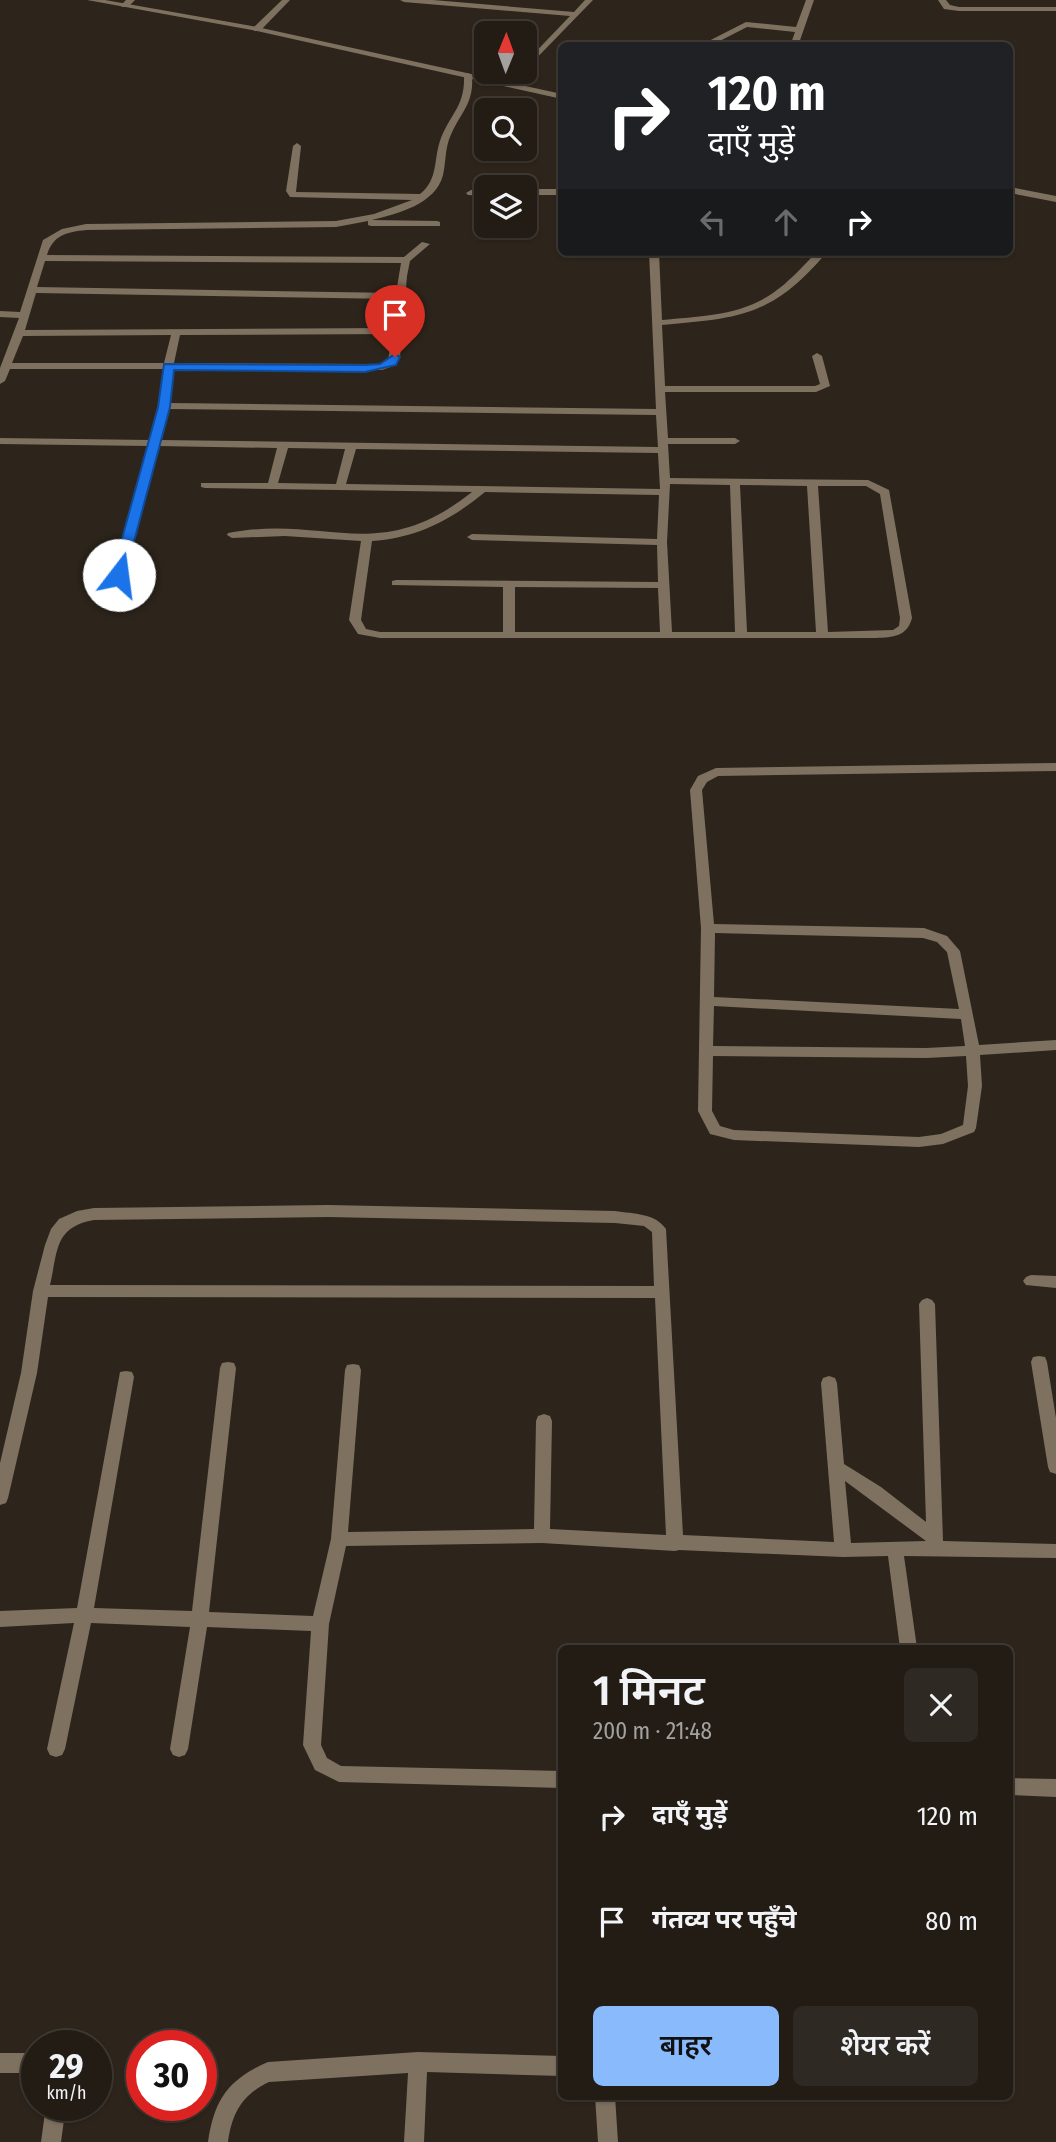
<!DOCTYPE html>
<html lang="hi">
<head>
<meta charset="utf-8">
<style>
	:root { --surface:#221c14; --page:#2e2922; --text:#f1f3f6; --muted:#a2a1a0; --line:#3f3a34; --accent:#88bafc }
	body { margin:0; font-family:"Fira Sans Condensed","Noto Sans Devanagari",sans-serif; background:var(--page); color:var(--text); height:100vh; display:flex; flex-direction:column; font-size:26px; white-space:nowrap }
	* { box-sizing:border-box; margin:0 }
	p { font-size:23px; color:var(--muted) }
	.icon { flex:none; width:38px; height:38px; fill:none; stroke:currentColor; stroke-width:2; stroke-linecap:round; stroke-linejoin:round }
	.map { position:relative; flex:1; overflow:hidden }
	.panel { position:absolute; left:558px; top:1645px; width:455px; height:455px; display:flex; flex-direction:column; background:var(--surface); border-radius:10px; box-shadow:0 2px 5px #0004,0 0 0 2px var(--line) }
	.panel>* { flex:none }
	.top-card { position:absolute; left:558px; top:42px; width:455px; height:214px; border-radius:10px; box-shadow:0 2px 5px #0004,0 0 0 2px var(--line); background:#202124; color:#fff; overflow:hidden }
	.needle { width:46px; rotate:1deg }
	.controls { position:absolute; left:474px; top:21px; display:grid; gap:14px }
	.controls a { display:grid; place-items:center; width:63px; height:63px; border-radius:10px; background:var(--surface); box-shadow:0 2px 5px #0004,0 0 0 2px var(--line); font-size:35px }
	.speed { position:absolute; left:21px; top:2030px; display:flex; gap:14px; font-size:35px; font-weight:700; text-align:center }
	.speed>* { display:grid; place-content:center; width:91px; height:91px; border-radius:50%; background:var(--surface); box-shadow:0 2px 5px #0004,0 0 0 2px var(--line); line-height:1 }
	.speed small { font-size:18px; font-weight:400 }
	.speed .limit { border:10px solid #d22; background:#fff; color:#111 }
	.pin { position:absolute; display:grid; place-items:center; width:60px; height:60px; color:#fff; margin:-72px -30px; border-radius:50% 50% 50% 0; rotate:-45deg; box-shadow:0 0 7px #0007 }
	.pin .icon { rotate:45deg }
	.me { position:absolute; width:77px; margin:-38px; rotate:15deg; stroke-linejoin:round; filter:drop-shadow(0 0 5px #0008) }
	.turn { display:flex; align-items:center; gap:24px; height:147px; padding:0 35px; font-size:32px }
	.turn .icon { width:91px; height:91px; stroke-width:2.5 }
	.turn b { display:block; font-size:49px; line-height:60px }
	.lanes { display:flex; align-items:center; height:66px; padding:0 35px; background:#0003; justify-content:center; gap:35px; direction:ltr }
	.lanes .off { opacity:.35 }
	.round { display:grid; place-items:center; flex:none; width:74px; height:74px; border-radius:10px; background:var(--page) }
	.head { display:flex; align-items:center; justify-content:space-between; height:119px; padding:0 35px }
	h1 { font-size:42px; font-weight:600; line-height:52px }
	.cta { display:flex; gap:14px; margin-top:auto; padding:14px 35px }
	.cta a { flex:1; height:80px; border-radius:10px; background:var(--accent); color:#111; font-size:28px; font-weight:600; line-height:80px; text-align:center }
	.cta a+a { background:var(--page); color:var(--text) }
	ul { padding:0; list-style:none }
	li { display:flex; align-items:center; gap:21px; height:105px; padding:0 35px }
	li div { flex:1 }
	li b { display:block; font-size:26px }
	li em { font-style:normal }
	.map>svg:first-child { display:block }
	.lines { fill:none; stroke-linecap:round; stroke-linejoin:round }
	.minor { fill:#7f7160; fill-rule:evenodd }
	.tertiary { fill:#7f7160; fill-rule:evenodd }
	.route { fill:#1a73e8; stroke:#114b97; stroke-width:2 }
</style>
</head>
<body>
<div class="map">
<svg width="1056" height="2142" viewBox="0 0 1056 2142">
	<rect width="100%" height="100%" fill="#2d251b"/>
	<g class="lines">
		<path class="minor" d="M126,0H135L128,7H122L121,5Z
			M282,0H290L260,31H254V27Z
			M400,0H433L574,12L585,0H593L525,70V63L570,16L404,2Z
			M806,0H814L798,46H790L795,32L747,27L710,46H699L746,22L796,27Z
			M938,0H946L950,5L959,7H1056V11H959L944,9Z
			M517,72H525L513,86H507L506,84Z
			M468,73L472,76C474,105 460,112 450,137C445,149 446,162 443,175C436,204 397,214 372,220L437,221L440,222V226H371L368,225V221L336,227L86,230C67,232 53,235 47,255L404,257L422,242L430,244L410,261L407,276L400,357L396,365L382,370L173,369L169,403L656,409L649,252H659L662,320C700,316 740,316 773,293C789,282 803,266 817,252H827C773,316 741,318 662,325L665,386H815L820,384L812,356L817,353L822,356L830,386L816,392H665L668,438H735L740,441L735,444H668L670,478L868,480L889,490L912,618C907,637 893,637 876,638H380L358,634L349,620L361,541L285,536L232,538L227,535L228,533C326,514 378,567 472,492L205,488L201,487V483H268L277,448L158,446L125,575L119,578L113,575L148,446L0,444V438L150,440L159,406L163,369H10L5,381L0,384V368L19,318L0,317V311L20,312L43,240L62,229L86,224L336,221L374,214L412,200L290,197L286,191L293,146L297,143L301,146L296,192L420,194C439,179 433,159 441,138C451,113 465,106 464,76ZM45,261L401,263L396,293L37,287ZM36,293L395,299L393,328L25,330ZM392,334L388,361L381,364L174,363L180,335ZM171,335L164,363H12L23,336ZM168,409L656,415L658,447L160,440ZM288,448L345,449L336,484L278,483ZM356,449L658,453L660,489L346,484ZM670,484L730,485L735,632H672L667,542ZM740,485L807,486L816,632H747ZM818,486H866L880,494L900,618L899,626L893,630L828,632ZM485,492L659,495L657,539L472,534L467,537L472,540L657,545L658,582L396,580L392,581V585L503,587V632H380L366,629L361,620L372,541C417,538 451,520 485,492ZM515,587L658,588L660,632H515Z
			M525,189H562V195H525Z
			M471,190H486V196L468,195L466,193Z
			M1056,763V771L718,776L707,782L702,790L714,924L924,928L947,936L960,951L979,1045L1056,1040V1050L980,1055L982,1086L976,1128L974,1132L943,1144L919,1147L734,1140L710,1134L698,1111L701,928L690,790L698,776L716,768ZM715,933L923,938L937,942L947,952L959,1009L714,997ZM714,1006L961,1019L965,1046L926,1048L713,1046ZM713,1056L926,1058L966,1056L968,1086L963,1125L941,1134L919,1137L734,1130L720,1126L712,1111Z
			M328,1205L615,1211C634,1214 655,1213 666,1229L683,1535L834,1542L821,1383L823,1378L829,1376L835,1378L837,1383L844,1464L881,1487L926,1522L919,1304L922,1300L927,1298L932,1300L935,1304L943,1541L1056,1544V1558L904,1556L917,1648H900L888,1556L843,1557L679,1550L675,1551L542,1543L346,1546L329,1624L321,1745L327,1758L341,1766L562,1771V1788L339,1782L315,1770L303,1745L311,1631L207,1627L188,1749L185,1755L179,1757L173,1755L170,1749L190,1627L91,1623L65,1749L62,1755L56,1757L50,1755L47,1749L74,1623L0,1627V1611L77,1608L120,1372L126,1371L132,1372L134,1377L94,1608L192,1611L220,1368L222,1363L228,1362L234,1363L236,1368L209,1612L313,1616L331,1539L345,1370L347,1365L353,1364L359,1365L361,1370L348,1532L534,1529L536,1421L538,1416L544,1414L550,1416L552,1421L550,1529L666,1535L655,1298L48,1297L37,1373L8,1498L6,1503L0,1505V1463L21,1373L33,1291L45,1245L51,1229L59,1219L77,1211L94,1208ZM328,1217L615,1223L644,1226L652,1232L654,1286L50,1285C58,1251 54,1227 94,1220ZM845,1481L926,1541L851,1543Z
			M1031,1275L1056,1276V1288L1026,1285L1023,1281L1026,1277Z
			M1039,1356L1045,1357L1047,1362L1056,1418V1474L1050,1472L1048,1467L1031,1362L1033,1357Z
			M1010,1778L1056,1779V1797L1010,1795Z
			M418,2052L562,2056V2076L427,2072L424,2142H404L408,2073L269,2082C242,2095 232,2113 228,2142H208C214,2100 228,2079 268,2062Z
			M0,2053H26L37,2057V2077L26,2073H0Z
			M595,2096H615L618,2142H598Z
			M46,2105H66L61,2142H41Z"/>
		<path class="tertiary" d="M87,0H105L257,27L562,94V99L257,31Z
			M1010,187L1056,196V202L1010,193Z"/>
	</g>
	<path class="route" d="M395,354L400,357L396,365L365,372L174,370L170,407L125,575L123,578H114L112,575L158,407L164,364L365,365L380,364Z"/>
</svg>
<div class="controls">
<a><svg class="needle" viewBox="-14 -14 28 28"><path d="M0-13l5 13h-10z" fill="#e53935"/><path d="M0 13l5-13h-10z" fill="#a2a1a0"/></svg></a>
<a><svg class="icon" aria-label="search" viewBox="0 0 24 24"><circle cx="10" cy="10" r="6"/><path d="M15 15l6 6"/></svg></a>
<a><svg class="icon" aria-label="layers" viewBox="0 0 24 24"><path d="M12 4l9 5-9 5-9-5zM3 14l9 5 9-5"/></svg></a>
</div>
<div class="speed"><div>29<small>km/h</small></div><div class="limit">30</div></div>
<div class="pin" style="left:395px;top:357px;background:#d93025"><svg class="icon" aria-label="arrive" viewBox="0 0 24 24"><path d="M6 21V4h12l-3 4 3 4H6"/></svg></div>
<svg class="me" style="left:119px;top:575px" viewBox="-20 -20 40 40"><circle r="19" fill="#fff"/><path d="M0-13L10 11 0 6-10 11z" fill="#1a73e8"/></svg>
<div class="top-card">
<div class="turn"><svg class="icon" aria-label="right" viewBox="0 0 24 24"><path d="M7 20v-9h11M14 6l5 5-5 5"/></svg><div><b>120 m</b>दाएँ मुड़ें</div></div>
<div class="lanes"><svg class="icon off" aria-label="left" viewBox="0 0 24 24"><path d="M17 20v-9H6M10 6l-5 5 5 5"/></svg><svg class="icon off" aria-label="ahead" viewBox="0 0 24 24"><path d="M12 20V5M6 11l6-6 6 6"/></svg><svg class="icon" aria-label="right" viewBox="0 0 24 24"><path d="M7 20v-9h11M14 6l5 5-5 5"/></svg></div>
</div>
<section class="panel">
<div class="head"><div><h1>1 मिनट</h1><p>200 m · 21:48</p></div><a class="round"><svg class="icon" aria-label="close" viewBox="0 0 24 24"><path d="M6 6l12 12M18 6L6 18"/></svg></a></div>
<ul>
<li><svg class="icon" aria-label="right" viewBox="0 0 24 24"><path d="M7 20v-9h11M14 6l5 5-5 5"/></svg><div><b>दाएँ मुड़ें</b></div><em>120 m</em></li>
<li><svg class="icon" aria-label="arrive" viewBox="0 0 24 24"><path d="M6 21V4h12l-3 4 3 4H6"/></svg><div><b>गंतव्य पर पहुँचे</b></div><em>80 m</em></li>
</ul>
<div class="cta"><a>बाहर</a><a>शेयर करें</a></div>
</section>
</div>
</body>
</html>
